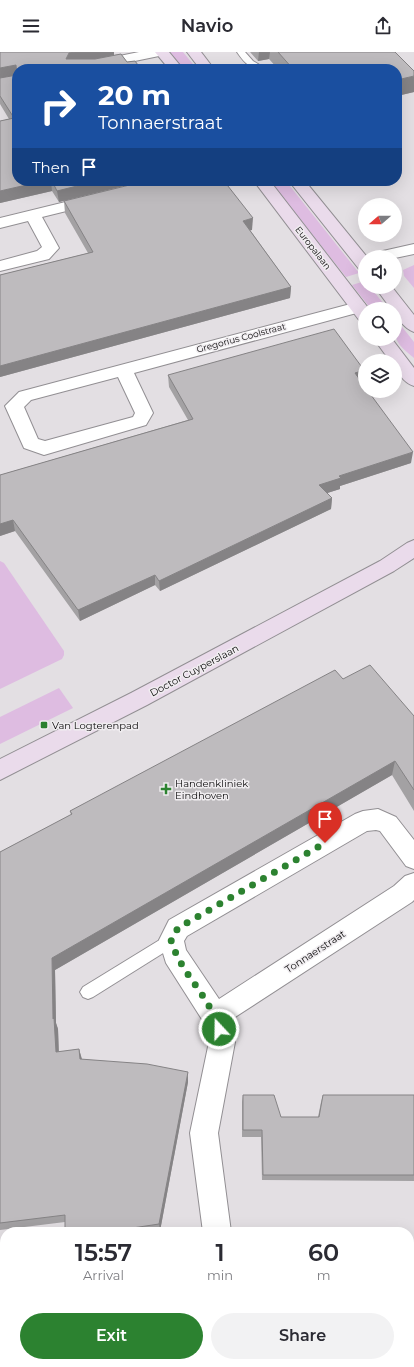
<!DOCTYPE html>
<html lang="en">
<head>
<meta charset="utf-8">
<style>
  :root { --surface:#fff; --page:#f2f2f3; --text:#2b2b33; --muted:#7c7c81; --accent:#2c8230 }
  body { margin:0; font-family:Montserrat,sans-serif; background:var(--page); color:var(--text); height:100vh; display:flex; flex-direction:column; font-size:15px; white-space:nowrap }
  * { box-sizing:border-box; margin:0 }
  p { font-size:13px; color:var(--muted) }
  .icon { flex:none; width:22px; height:22px; fill:none; stroke:currentColor; stroke-width:2; stroke-linecap:round; stroke-linejoin:round }
  .map { position:relative; flex:1; overflow:hidden }
  .drawer { position:absolute; left:0px; top:1175px; width:414px; height:140px; display:flex; flex-direction:column; background:var(--surface); border-radius:16px 16px 0 0; box-shadow:0 4px 16px #0002 }
  .drawer>* { flex:none }
  .top-card { position:absolute; left:12px; top:12px; width:390px; height:122px; border-radius:16px; box-shadow:0 4px 16px #0002; background:#1a4fa0; color:#fff; overflow:hidden }
  .needle { width:26px; rotate:250deg }
  .tools { position:absolute; left:358px; top:146px; display:grid; gap:8px }
  .tools a { display:grid; place-items:center; width:44px; height:44px; border-radius:50%; background:var(--surface); box-shadow:0 4px 16px #0002; font-size:20px }
  .pin { position:absolute; display:grid; place-items:center; width:34px; height:34px; color:#fff; margin:-41px -17px; border-radius:50% 50% 50% 0; rotate:-45deg; box-shadow:0 0 4px #0007 }
  .pin .icon { rotate:45deg }
  .me { position:absolute; width:44px; margin:-22px; rotate:339deg; stroke-linejoin:round; filter:drop-shadow(0 0 3px #0008) }
  .turn { display:flex; align-items:center; gap:14px; height:84px; padding:0 20px; font-size:18px }
  .turn .icon { width:52px; height:52px; stroke-width:2.5 }
  .turn b { display:block; font-size:28px; line-height:34px }
  .then { display:flex; align-items:center; height:38px; padding:0 20px; background:#0003; gap:8px; font-size:15px }
  .eta { display:flex; justify-content:space-evenly; align-items:center; height:68px; text-align:center }
  .eta b { font-size:24px; font-weight:600; line-height:28px }
  .cta { display:flex; gap:8px; margin-top:auto; padding:8px 20px }
  .cta a { flex:1; height:46px; border-radius:24px; background:var(--accent); color:#fff; font-size:16px; font-weight:600; line-height:46px; text-align:center }
  .cta a+a { background:var(--page); color:var(--text) }
  header { display:flex; justify-content:space-between; align-items:center; height:52px; padding:0 20px; background:var(--surface); font-size:18px; font-weight:600 }
  .map>svg:first-child { display:block }
</style>
</head>
<body>
<header><svg class="icon" aria-label="menu" viewBox="0 0 24 24"><path d="M4 6h16M4 12h16M4 18h16"/></svg>Navio<svg class="icon" aria-label="share" viewBox="0 0 24 24"><path d="M12 15V3M7 8l5-5 5 5M5 13v7h14v-7"/></svg></header>
<div class="map">
<svg width="414" height="1315" viewBox="0 0 414 1315">
  <rect width="100%" height="100%" fill="#e3dfe3"/>
  <g fill="#debce1">
    <polygon points="170,0 183,0 197,17 183,17"/>
    <polygon points="270,129 286,129 359,221 346,225"/>
    <polygon points="414,213 414,236 404,224 403,218"/>
    <polygon points="365,229 365,235 370,235 388,257 371,257 352,233"/>
    <path d="M395,266L414,290V306C395,290 395,290 395,266Z"/>
    <polygon points="0,509 4,511 64,599 64,603 62,607 0,637"/>
    <polygon points="59,636 73,656 0,692 0,665"/>
  </g>
  <g fill="none" stroke-linecap="round" stroke-linejoin="round">
    <defs>
      <g id="lane">
        <path d="M237,0H245L253,9L266,17C250,17 246,13 237,0Z"/>
        <polygon points="171,881 176,883 178,888 176,893 93,945 88,947 83,945 80,940 83,935"/>
      </g>
      <g id="street">
        <polygon points="139,0 166,0 164,3 159,4 96,17 68,17 70,14 75,13"/>
        <polygon points="94,143 99,145 102,148 99,151 42,165 59,196 49,207 0,219 0,209 37,199 42,195 28,169 0,176 0,166"/>
        <polygon points="414,192 414,202 395,206 395,205 372,205 374,201"/>
        <path d="M358,250L364,251L366,255L364,259L134,321L153,361L146,373L44,403L24,396L5,354L19,340ZM118,325L135,361L133,365L45,389L38,387L24,355L31,348Z"/>
        <polygon points="378,757 396,765 414,788 414,817 406,814 380,779 376,778 367,779 187,884 184,889 186,898 219,947 394,834 405,824 414,821 414,848 412,850 229,969 235,990 218,1081 231,1180 203,1180 190,1081 209,990 203,969 166,911 159,888 169,868 355,762 363,759"/>
        <polygon points="169,1310 199,1310 200,1315 170,1315"/>
      </g>
      <g id="secondary">
        <polygon points="155,0 169,0 183,17 169,17"/>
        <polygon points="187,0 201,0 214,17 200,17"/>
        <polygon points="254,129 270,129 369,257 365,257 365,269 359,268"/>
        <polygon points="289,129 305,129 367,205 365,205 365,218 359,217"/>
        <path d="M375,235H392L414,263V280C406,277 395,266 395,257H391Z"/>
        <path d="M374,287H392L414,316V334C404,331 395,319 395,309H390Z"/>
        <polygon points="414,488 414,506 394,519 147,653 0,728 0,707 131,641 380,509 407,491"/>
        <rect x="409" y="1201" width="5" height="30"/>
        <polygon points="5,1239 5,1269 0,1270 0,1240"/>
      </g>
    </defs>
    <use href="#lane" stroke="#928f93" stroke-width="2"/>
    <use href="#street" stroke="#928f93" stroke-width="2"/>
    <use href="#secondary" stroke="#928f93" stroke-width="2"/>
    <use href="#lane" fill="#fff" fill-rule="evenodd"/>
    <use href="#street" fill="#fff" fill-rule="evenodd"/>
    <use href="#secondary" fill="#eadbeb" fill-rule="evenodd"/>
  </g>
  <g fill="#a3a1a3">
    <polygon points="0,0 114,0 114,3 121,2 127,10 135,9 141,17 17,17 17,129 144,129 59,150 52,139 0,151 0,69 9,67 0,52"/>
    <polygon points="250,0 395,0 414,40 397,44 397,17 278,17 269,7 258,9"/>
    <polygon points="64,149 252,178 250,178 291,235 290,246 0,325 0,223 88,201 65,161"/>
    <polygon points="364,318 363,330 361,330 411,411 340,434 340,437 327,441 332,446 331,457 160,539 155,533 80,569 15,479 0,484 0,423 188,368 169,335 168,323"/>
    <polygon points="343,627 414,664 414,759 392,723 55,918 56,971 58,977 59,1000 79,997 82,1007 188,1020 188,1030 160,1179 154,1180 65,1180 65,1170 0,1178 0,800 71,763 70,759"/>
    <polygon points="243,1043 281,1065 318,1065 321,1050 323,1043 414,1043 414,1129 262,1128 261,1085 242,1085 242,1050"/>
  </g>
  <g fill="#858385">
    <polygon points="75,0 114,0 114,3 70,13 66,7 69,1"/>
    <polygon points="259,0 270,0 269,7 258,9"/>
    <polygon points="16,13 17,24 0,28 0,16"/>
    <polygon points="414,24 414,40 397,44 397,28"/>
    <polygon points="44,129 51,129 52,139 0,151 0,139"/>
    <polygon points="97,129 144,129 59,150 57,139"/>
    <polygon points="253,166 252,178 242,180 243,169"/>
    <polygon points="291,235 290,246 0,325 0,314"/>
    <polygon points="364,318 363,330 353,332 355,321"/>
    <polygon points="413,400 411,411 340,434 340,437 318,444 319,433 339,424"/>
    <polygon points="332,446 331,457 160,539 159,529"/>
    <polygon points="13,468 15,479 0,484 0,472"/>
    <polygon points="155,523 155,533 80,569 78,558"/>
    <polygon points="395,709 392,723 55,918 56,971 58,977 59,1011 56,1000 53,967 52,906"/>
    <polygon points="79,997 82,1008 80,1007"/>
    <polygon points="188,1020 188,1030 160,1179 159,1172"/>
  </g>
  <g fill="#bebbbe" stroke="#858385">
    <polygon points="0,0 75,0 69,1 66,7 95,7 121,2 127,10 135,9 141,17 17,17 17,129 44,129 0,139 0,69 14,66 0,44 0,26 17,23 16,13 0,16"/>
    <polygon points="278,0 395,0 414,19 414,24 397,28 397,17 293,17"/>
    <polygon points="52,129 97,129 57,139"/>
    <polygon points="146,129 214,129 215,131 224,129 253,166 243,169 291,235 0,314 0,223 93,200 64,149"/>
    <polygon points="334,277 364,318 355,321 365,335 365,339 368,339 413,400 339,424 341,426 319,433 332,446 159,529 155,523 78,558 13,468 0,472 0,423 193,367 168,323"/>
    <polygon points="370,613 414,664 414,738 395,709 52,906 53,967 54,966 56,1000 79,997 80,1007 147,1012 188,1020 159,1172 106,1180 65,1180 65,1163 0,1171 0,800 72,762 70,759 335,618 343,627"/>
    <polygon points="243,1043 274,1043 281,1065 319,1065 323,1043 414,1043 414,1123 263,1123 262,1078 243,1078"/>
    <polygon points="1,1305 5,1305 5,1310 149,1310 149,1315 1,1315"/>
    <polygon points="214,1310 403,1310 404,1315 215,1315"/>
  </g>
  <g fill="none" stroke-linecap="round" stroke-linejoin="round">
    <path stroke="#2c8230" stroke-width="7" stroke-dasharray="0 12.6" d="M219,977C210,944 180,921 171,888L178,876L325,791"/>
  </g>
  <g fill="#2c8230" stroke="#f0edf0" stroke-width="1.5">
    <rect x="40" y="669" width="8" height="8" rx="2"/>
    <path d="M164 731h4v4h4v4h-4v4h-4v-4h-4v-4h4z"/>
  </g>
  <g text-anchor="middle" stroke-width="3" stroke-linejoin="round" paint-order="stroke">
    <g font-size="9" fill="#0c0b0c" stroke="#f0edf0">
      <text transform="translate(313 196) rotate(52)" y="3">Europalaan</text>
      <text transform="translate(241 286) rotate(-15)" y="3">Gregorius Coolstraat</text>
    </g>
    <g font-size="10" fill="#0c0b0c" stroke="#f0edf0">
      <text transform="translate(194 618) rotate(-28)" y="4">Doctor Cuyperslaan</text>
      <text transform="translate(315 899) rotate(-33)" y="4">Tonnaerstraat</text>
    </g>
    <g font-size="10" fill="#0c0b0c" stroke="#f0edf0" text-anchor="start">
      <text x="52" y="677">Van Logterenpad</text>
      <text x="175" y="735">Handenkliniek<tspan x="175" dy="12">Eindhoven</tspan></text>
    </g>
  </g>
</svg>
<div class="tools">
<a><svg class="needle" viewBox="-14 -14 28 28"><path d="M0-13l5 13h-10z" fill="#e53935"/><path d="M0 13l5-13h-10z" fill="#7c7c81"/></svg></a>
<a><svg class="icon" aria-label="sound" viewBox="0 0 24 24"><path d="M4 9h4l5-4v14l-5-4H4zM17 9q2 3 0 6"/></svg></a>
<a><svg class="icon" aria-label="search" viewBox="0 0 24 24"><circle cx="10" cy="10" r="6"/><path d="M15 15l6 6"/></svg></a>
<a><svg class="icon" aria-label="layers" viewBox="0 0 24 24"><path d="M12 4l9 5-9 5-9-5zM3 14l9 5 9-5"/></svg></a>
</div>
<div class="pin" style="left:325px;top:791px;background:#d93025"><svg class="icon" aria-label="arrive" viewBox="0 0 24 24"><path d="M6 21V4h12l-3 4 3 4H6"/></svg></div>
<svg class="me" style="left:219px;top:977px" viewBox="-20 -20 40 40"><circle r="17" fill="#2c8230" stroke="#fff" stroke-width="3"/><path d="M0-11L8 9 0 5-8 9z" fill="#fff"/></svg>
<div class="top-card">
<div class="turn"><svg class="icon" aria-label="right" viewBox="0 0 24 24"><path d="M7 20v-9h11M14 6l5 5-5 5"/></svg><div><b>20 m</b>Tonnaerstraat</div></div>
<div class="then">Then<svg class="icon" aria-label="arrive" viewBox="0 0 24 24"><path d="M6 21V4h12l-3 4 3 4H6"/></svg></div>
</div>
<section class="drawer">
<div class="eta">
<div><b>15:57</b><p>Arrival</p></div>
<div><b>1</b><p>min</p></div>
<div><b>60</b><p>m</p></div>
</div>
<div class="cta"><a>Exit</a><a>Share</a></div>
</section>
</div>
</body>
</html>
